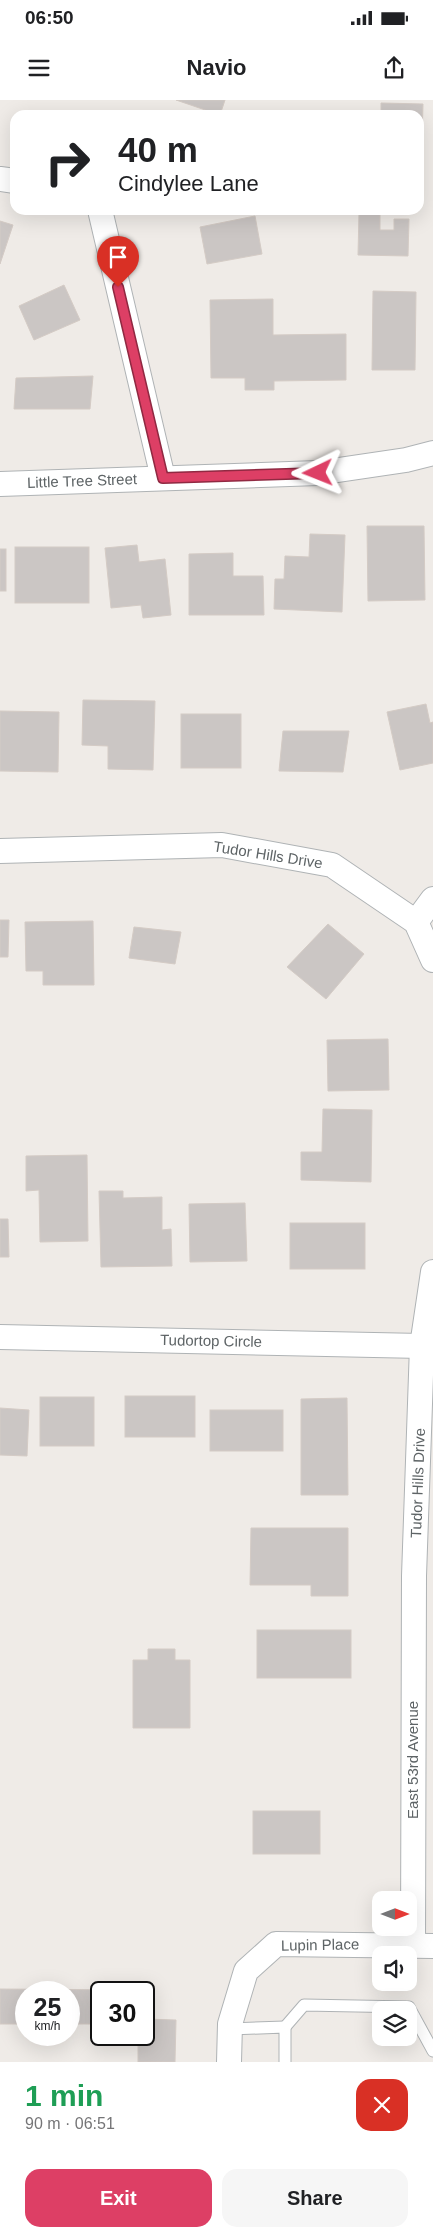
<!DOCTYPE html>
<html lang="en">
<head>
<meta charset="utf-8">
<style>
  :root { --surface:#fff; --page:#f6f6f6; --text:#202124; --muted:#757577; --accent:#dd3f65 }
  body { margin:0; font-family:Arial,sans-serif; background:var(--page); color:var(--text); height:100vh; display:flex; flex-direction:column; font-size:19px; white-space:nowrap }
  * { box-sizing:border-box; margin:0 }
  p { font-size:16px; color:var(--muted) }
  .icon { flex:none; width:28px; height:28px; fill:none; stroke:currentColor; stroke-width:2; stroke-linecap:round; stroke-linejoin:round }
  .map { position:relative; height:1962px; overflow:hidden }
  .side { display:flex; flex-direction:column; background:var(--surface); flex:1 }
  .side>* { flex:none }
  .hud { position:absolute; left:10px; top:10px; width:414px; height:105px; border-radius:15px; box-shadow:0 5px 20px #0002; background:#fff; color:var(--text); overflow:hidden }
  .needle { width:32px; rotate:90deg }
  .fabs { position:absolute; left:372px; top:1791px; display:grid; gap:10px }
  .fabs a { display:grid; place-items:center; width:45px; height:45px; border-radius:10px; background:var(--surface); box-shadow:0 5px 20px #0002; font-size:25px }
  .speed { position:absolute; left:15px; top:1881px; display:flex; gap:10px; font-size:25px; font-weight:700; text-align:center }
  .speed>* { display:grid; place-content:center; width:65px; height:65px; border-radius:50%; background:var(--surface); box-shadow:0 5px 20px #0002; line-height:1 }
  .speed small { font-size:12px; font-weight:400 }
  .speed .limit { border:2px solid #111; border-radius:8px; background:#fff; color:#111 }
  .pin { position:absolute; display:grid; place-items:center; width:42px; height:42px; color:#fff; margin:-51px -21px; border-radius:50% 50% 50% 0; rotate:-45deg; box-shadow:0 0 5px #0007 }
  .pin .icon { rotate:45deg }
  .me { position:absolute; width:55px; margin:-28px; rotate:268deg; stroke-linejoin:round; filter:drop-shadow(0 0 4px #0008) }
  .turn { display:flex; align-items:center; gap:18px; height:105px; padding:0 25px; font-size:22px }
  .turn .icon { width:65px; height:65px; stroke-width:2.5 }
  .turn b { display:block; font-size:35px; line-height:42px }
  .round { display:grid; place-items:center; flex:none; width:52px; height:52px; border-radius:15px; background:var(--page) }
  .overview { display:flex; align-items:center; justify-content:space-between; height:85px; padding:0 25px }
  h1 { font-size:30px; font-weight:800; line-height:38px; color:#1e9e55 }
  .button { display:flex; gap:10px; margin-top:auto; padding:10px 25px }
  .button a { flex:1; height:58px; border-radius:15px; background:var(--accent); color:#fff; font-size:20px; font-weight:800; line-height:58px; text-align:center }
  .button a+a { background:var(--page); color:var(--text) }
  .status { display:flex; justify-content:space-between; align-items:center; height:35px; padding:0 25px; background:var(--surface); direction:ltr }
  .status svg { height:14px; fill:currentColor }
  header { display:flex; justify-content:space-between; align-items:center; height:65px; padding:0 25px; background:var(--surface); font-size:22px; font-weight:800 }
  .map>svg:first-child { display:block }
</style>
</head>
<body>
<div class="status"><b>06:50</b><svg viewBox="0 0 49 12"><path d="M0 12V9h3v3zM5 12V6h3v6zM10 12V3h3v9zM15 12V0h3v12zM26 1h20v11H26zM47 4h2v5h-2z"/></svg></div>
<header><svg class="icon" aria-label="menu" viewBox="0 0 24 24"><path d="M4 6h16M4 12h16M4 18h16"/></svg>Navio<svg class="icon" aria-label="share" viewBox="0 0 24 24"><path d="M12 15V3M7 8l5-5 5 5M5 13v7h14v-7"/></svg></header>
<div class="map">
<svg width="433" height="1962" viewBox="0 0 433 1962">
  <rect width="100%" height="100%" fill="#efebe7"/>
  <g fill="#cbc6c4" stroke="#d4cbc5">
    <polygon points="176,0 225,0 220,15"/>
    <polygon points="381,3 423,4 421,73 419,73 419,15 381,15"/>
    <polygon points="359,113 380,114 380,130 394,130 394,119 409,119 408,156 358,155"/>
    <polygon points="255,116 262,154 207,164 200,127"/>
    <polygon points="0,121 13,125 0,164"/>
    <polygon points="64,185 80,220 34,240 19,206"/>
    <polygon points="373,191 416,192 415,270 372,270"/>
    <polygon points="273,199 273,235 346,234 346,280 274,281 274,290 245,290 245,278 211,278 210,200"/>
    <polygon points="93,276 90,309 14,309 16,278"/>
    <polygon points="367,426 424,426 425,500 368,501"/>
    <polygon points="310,434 345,435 342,512 274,509 275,479 284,479 285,456 309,457"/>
    <polygon points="137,445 139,462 165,459 171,515 143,518 141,505 111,508 105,448"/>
    <rect x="15" y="447" width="74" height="56"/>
    <rect x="0" y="449" width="6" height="42"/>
    <polygon points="233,453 233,476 263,476 264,515 189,515 189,454"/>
    <polygon points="83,600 155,601 153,670 108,669 108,646 82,645"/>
    <polygon points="426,604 430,623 433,622 433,663 400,670 387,612"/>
    <polygon points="0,611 59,612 58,672 0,671"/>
    <rect x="181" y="614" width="60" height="54"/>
    <polygon points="283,631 349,631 343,672 279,671"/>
    <polygon points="0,820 9,820 8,857 0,857"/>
    <polygon points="93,821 94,885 43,885 43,871 26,871 25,822"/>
    <polygon points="328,824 364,854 326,899 287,867"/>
    <polygon points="134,827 181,832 175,864 129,858"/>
    <polygon points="388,939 389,990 328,991 327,940"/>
    <polygon points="323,1009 372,1010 371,1082 301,1080 301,1052 322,1052"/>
    <polygon points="87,1055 88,1141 40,1142 39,1090 26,1091 26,1056"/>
    <polygon points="99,1091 123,1091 123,1098 162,1097 162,1130 171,1129 172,1166 101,1167"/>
    <polygon points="245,1103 247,1161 190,1162 189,1104"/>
    <polygon points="0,1119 8,1119 9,1157 0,1157"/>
    <rect x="290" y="1123" width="75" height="46"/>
    <rect x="125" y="1296" width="70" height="41"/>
    <rect x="40" y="1297" width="54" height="49"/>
    <polygon points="347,1298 348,1395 301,1395 301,1299"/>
    <polygon points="0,1308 29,1310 27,1356 0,1355"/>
    <rect x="210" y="1310" width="73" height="41"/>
    <polygon points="251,1428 348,1428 348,1496 311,1496 311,1485 250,1485"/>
    <rect x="257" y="1530" width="94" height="48"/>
    <polygon points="148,1549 175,1549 175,1560 190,1560 190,1628 133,1628 133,1560 148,1560"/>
    <rect x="253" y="1711" width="67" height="43"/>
    <polygon points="0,1889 122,1890 122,1892 101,1892 101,1924 69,1924 69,1892 26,1892 26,1924 0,1924"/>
    <polygon points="144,1919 176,1920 175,1962 138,1962 138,1935 144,1935"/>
  </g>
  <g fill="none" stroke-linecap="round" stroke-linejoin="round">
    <defs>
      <g id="lane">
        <polyline points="285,1927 304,1905 409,1907 433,1951"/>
        <polyline points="230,1929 285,1927 285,1962"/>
      </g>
      <g id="street">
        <polyline points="0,79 15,81"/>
        <polyline points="100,110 163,378"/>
        <polyline points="0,384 318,373 406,360 433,353"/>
        <polyline points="0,751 222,745 332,765 416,822 433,860"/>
        <polyline points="416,822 433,799"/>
        <polyline points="0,1237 422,1246"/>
        <polyline points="413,1845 414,1476 422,1246 433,1172"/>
        <polyline points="229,1962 230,1924 246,1871 276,1844 433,1846"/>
      </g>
    </defs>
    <use href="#lane" stroke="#afb3b5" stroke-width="13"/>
    <use href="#street" stroke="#afb3b5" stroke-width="26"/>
    <use href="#lane" stroke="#fff" stroke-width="11"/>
    <use href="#street" stroke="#fff" stroke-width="24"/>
  </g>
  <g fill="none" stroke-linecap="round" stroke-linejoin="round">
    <defs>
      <polyline id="route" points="118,187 163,378 318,373"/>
    </defs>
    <use href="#route" stroke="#902942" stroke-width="12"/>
    <use href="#route" stroke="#dd3f65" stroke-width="9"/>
  </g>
  <g text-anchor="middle" stroke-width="5" stroke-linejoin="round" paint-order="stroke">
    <g font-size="15" fill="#5e6466" stroke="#fff">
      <text transform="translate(82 381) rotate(-2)" y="5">Little Tree Street</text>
      <text transform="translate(268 755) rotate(9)" y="5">Tudor Hills Drive</text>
      <text transform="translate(211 1241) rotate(1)" y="5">Tudortop Circle</text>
      <text transform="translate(418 1383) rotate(-88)" y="5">Tudor Hills Drive</text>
      <text transform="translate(413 1660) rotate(-90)" y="5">East 53rd Avenue</text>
      <text transform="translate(320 1845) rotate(-1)" y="5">Lupin Place</text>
    </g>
  </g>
</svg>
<div class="fabs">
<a><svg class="needle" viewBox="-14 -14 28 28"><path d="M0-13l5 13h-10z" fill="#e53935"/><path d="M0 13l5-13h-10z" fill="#757577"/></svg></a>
<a><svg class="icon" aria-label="sound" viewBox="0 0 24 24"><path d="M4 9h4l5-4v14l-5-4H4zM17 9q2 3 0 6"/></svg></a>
<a><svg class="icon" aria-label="layers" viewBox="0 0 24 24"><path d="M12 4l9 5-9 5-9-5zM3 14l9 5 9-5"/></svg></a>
</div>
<div class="speed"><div>25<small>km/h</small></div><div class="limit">30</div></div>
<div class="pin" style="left:118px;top:187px;background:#d93025"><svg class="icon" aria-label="arrive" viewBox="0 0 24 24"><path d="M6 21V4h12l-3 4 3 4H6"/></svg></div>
<svg class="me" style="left:318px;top:373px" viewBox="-20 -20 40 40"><path d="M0-17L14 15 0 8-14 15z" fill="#dd3f65" stroke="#fff" stroke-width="4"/></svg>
<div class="hud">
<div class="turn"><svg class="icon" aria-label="right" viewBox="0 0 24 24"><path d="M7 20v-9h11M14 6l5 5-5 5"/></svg><div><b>40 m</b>Cindylee Lane</div></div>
</div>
</div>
<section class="side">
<div class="overview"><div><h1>1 min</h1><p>90 m · 06:51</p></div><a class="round" style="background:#d93025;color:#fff"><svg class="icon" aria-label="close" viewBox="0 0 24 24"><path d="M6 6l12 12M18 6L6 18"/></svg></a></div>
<div class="button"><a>Exit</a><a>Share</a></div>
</section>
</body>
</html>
